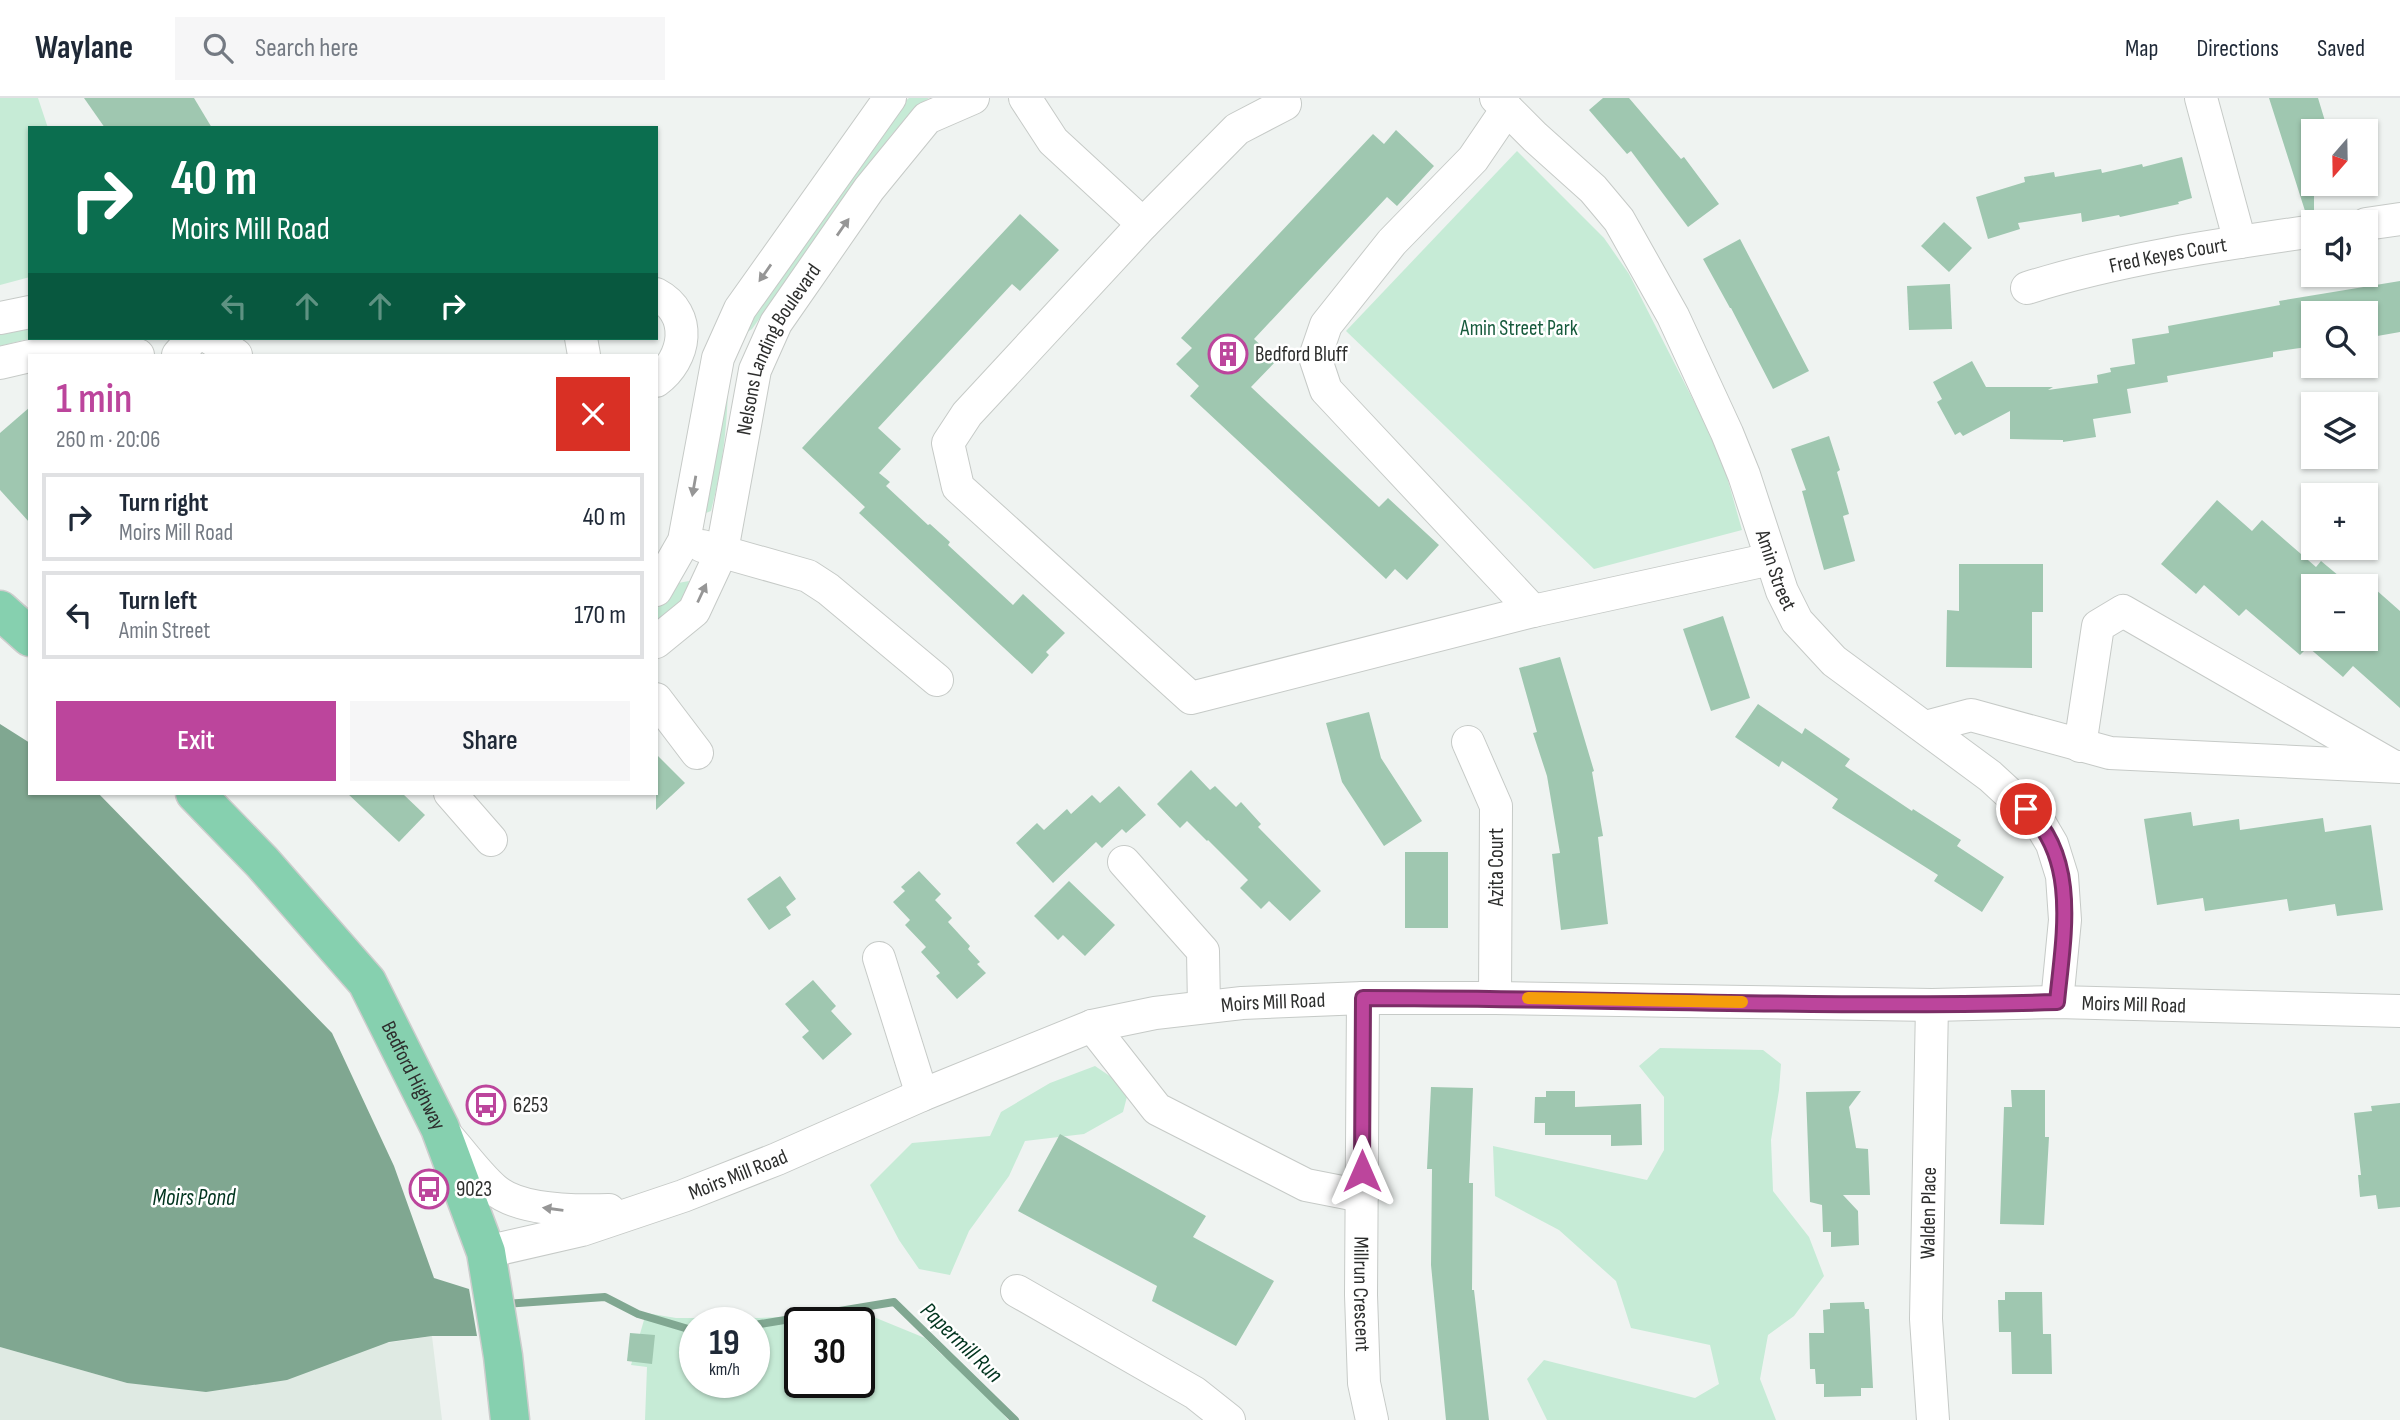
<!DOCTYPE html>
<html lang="en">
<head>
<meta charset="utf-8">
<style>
  :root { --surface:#fff; --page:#f6f6f7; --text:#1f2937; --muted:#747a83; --line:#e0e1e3; --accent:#bc459c }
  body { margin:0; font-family:"Sofia Sans Condensed",sans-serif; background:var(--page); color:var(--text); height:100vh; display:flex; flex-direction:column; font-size:26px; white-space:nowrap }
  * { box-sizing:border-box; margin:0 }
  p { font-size:23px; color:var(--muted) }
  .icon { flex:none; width:38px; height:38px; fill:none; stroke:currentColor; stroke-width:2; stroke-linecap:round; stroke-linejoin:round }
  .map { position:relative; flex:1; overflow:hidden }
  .side { position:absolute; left:28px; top:256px; width:630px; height:441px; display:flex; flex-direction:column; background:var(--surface); border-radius:0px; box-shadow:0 2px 5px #0004 }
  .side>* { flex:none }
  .banner { position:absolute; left:28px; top:28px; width:630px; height:214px; border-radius:0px; box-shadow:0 2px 5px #0004; background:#0b6e4f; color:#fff; overflow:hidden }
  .needle { width:46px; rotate:200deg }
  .controls { position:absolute; left:2301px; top:21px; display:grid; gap:14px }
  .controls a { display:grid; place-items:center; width:77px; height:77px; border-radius:0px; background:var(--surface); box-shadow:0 2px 5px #0004; font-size:35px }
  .speed { position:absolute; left:679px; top:1209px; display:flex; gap:14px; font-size:35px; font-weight:700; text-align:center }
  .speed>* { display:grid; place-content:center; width:91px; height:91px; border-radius:50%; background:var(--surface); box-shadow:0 2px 5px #0004; line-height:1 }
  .speed small { font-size:18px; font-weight:400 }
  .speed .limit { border:4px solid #111; border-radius:10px; background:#fff; color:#111 }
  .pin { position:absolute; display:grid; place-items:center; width:60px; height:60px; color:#fff; margin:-30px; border:4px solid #fff; border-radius:50%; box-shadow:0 2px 7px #0007 }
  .me { position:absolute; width:77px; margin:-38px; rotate:0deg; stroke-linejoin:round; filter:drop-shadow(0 0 5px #0008) }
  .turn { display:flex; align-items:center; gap:24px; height:147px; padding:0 28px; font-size:32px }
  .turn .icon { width:91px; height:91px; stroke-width:2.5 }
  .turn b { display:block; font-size:49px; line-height:60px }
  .lanes { display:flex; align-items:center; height:66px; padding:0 28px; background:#0003; justify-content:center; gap:35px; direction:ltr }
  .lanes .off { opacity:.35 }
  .round { display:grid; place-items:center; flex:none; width:74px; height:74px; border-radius:0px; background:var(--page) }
  .head { display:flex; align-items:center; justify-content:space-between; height:119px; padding:0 28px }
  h1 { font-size:42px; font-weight:600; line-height:52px; color:var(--accent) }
  .action { display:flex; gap:14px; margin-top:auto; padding:14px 28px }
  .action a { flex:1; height:80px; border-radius:0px; background:var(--accent); color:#fff; font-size:28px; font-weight:600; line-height:80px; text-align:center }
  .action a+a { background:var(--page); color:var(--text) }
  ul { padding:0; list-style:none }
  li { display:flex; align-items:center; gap:21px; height:88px; margin:0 14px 10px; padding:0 14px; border:4px solid var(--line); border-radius:0px }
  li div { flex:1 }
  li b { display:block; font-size:26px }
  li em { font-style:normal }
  header { display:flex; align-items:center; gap:42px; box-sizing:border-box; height:98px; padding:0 35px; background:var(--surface); border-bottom:2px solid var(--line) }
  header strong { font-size:33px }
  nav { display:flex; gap:38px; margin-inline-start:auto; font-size:24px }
  .search { width:490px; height:63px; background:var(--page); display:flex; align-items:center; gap:18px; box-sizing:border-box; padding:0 24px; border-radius:0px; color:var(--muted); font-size:26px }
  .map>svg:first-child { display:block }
</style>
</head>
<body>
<header>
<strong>Waylane</strong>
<div class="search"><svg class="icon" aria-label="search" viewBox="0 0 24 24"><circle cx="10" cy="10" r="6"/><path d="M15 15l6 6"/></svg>Search here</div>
<nav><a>Map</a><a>Directions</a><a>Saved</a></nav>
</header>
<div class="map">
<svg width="2400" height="1322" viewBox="0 0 2400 1322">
  <rect width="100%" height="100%" fill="#eff3f1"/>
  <polygon fill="#dfeae3" points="432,1238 442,1322 0,1322 0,1249 127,1285"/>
  <g fill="#c6ebd6" fill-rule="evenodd">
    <polygon points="0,0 38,0 48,30 30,30 30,179 0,187"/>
    <polygon points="909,0 929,0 919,7 892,36 752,231 746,235 751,212 902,6"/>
    <polygon points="1517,53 1604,140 1629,176 1712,339 1723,365 1742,432 1594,471 1346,233"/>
    <polygon points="30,227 30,240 32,240 0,248 0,235"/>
    <path d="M728,288C727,334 722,369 711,413L706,415L705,404Z"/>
    <polygon points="689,483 685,500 656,529 656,512 678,485"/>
    <polygon points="1660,950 1763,952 1781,966 1779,992 1771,1042 1773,1093 1809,1139 1824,1178 1794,1218 1768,1237 1760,1281 1776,1322 1547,1322 1527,1281 1544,1262 1695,1300 1719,1286 1710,1247 1631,1230 1616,1183 1559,1132 1495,1098 1493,1048 1647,1082 1664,1052 1664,999 1639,968"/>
    <polygon points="1095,968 1129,991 1123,1014 1084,1036 1025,1043 1009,1078 969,1133 950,1177 919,1171 899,1142 870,1087 912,1045 990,1038 1001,1014 1050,985"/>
    <path d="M809,1211L824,1214L859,1213L925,1240L942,1257L969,1274L1008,1322H645L647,1269L631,1267L646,1215L676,1220H697L715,1215L756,1220L786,1219ZM695,1225H754V1284H695ZM800,1225H859V1284H800Z"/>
  </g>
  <polygon fill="#80a791" points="0,626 30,645 30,695 98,695 332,935 394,1068 434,1180 469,1191 477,1238 432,1238 389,1244 287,1282 206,1294 127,1285 0,1249"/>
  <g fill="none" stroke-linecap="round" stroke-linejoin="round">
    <g stroke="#80a791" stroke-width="8">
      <polyline points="505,1206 605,1199 638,1216 695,1233"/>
      <polyline points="754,1227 894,1204 1015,1322"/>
    </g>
  </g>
  <g fill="#9fc7b0">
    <polygon points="84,0 194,0 212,30 105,30"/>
    <polygon points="1603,0 1629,0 1681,61 1684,59 1719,106 1688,129 1631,53 1627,56 1589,12"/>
    <polygon points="2269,0 2318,0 2328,33 2314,33 2314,115 2306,116"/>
    <polygon points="1396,32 1434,68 1397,108 1387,99 1254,241 1277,262 1251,289 1379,409 1388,400 1439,447 1407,482 1395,471 1386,481 1190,298 1199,288 1176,266 1192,250 1181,240 1373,36 1384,46"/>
    <polygon points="2182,59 2192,100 2178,104 2179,106 2120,119 2119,117 2082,124 2081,115 2018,125 2020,131 1988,141 1976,99 2025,84 2024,79 2054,74 2055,79 2101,71 2102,75 2142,66 2143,69"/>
    <polygon points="1020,116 1059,152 1020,193 1012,186 878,330 901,351 879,375 890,384 886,388 928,427 930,426 950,444 948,447 1013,507 1023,496 1065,535 1046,554 1049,557 1032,576 859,415 865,409 802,350"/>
    <polygon points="1944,124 1972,150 1949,174 1921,148"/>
    <polygon points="1740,141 1809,273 1773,291 1731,210 1730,210 1703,161"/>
    <polygon points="2400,183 2400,234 2366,240 2366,215 2314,215 2314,248 2273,254 2273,259 2167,278 2168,284 2127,291 2131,315 2093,321 2096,339 2063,344 2063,342 2010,341 2010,313 1963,338 1960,334 1955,337 1937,304 1942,301 1933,284 1972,263 1986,289 2053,289 2048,292 2098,285 2097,277 2111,274 2110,270 2135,266 2132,241 2169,235 2168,228 2280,207 2279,203"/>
    <polygon points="1950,186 1952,231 1909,232 1907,188"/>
    <polygon points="30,309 30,425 0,392 0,335"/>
    <polygon points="1829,338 1840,372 1837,374 1849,416 1843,418 1855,463 1824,472 1802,393 1806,392 1791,351"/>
    <polygon points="2217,402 2252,433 2262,422 2316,469 2321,463 2351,488 2314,488 2314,541 2366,541 2366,483 2400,513 2400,610 2353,568 2343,579 2308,549 2300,557 2246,511 2239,518 2204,487 2196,496 2161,466"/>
    <polygon points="1959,466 2043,466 2043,514 2032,514 2032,570 1946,569 1947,512 1959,513"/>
    <polygon points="1723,518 1750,600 1711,613 1683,531"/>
    <polygon points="1560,559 1594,673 1592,674 1603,738 1598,739 1608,826 1561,832 1552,756 1560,755 1547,678 1533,635 1537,634 1519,570"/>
    <polygon points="1758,606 1802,636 1805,630 1850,661 1845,668 1912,713 1913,711 1961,742 1957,748 2004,779 1982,814 1934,783 1938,777 1832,710 1838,701 1782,663 1779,669 1735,639"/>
    <polygon points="1369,614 1381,660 1422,723 1384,748 1342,684 1326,625"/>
    <polygon points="656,656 685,685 656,712"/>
    <polygon points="1191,672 1210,692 1215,688 1236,709 1241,704 1261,726 1258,729 1321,793 1290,823 1269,803 1261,811 1240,790 1248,782 1208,742 1207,743 1187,723 1180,730 1157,706"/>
    <polygon points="1119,688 1146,717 1126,735 1122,731 1102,750 1096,744 1053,785 1016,745 1037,725 1044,732 1067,711 1071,716 1092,697 1100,705"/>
    <polygon points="347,695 402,695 425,717 399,744"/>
    <polygon points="2191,714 2193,728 2239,721 2240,732 2323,720 2325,734 2371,727 2383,812 2337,818 2335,806 2289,813 2287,801 2205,813 2203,800 2157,807 2144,721"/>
    <rect x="1405" y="754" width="43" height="76"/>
    <polygon points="919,773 941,796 935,802 952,820 948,824 970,848 968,851 980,864 977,866 986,875 957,901 936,878 940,875 921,854 926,849 905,827 910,822 893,804 905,793 901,789"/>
    <polygon points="780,778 796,801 786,809 791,817 769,832 747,801"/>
    <polygon points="1069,783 1115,827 1085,858 1063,837 1058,842 1034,818"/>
    <polygon points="813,882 836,908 831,913 852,936 823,962 802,939 809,933 785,906"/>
    <polygon points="1431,989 1473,990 1469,1085 1473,1085 1472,1192 1474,1192 1489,1322 1446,1322 1431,1167 1432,1071 1427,1071"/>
    <polygon points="2011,992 2045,992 2045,1039 2049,1039 2044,1127 2000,1126 2004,1009 2012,1009"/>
    <polygon points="1546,993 1575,993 1575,1009 1641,1006 1642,1047 1611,1048 1611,1037 1545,1037 1545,1025 1534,1025 1535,999 1546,999"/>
    <polygon points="1861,993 1849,1009 1856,1050 1868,1051 1870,1097 1843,1097 1858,1113 1859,1147 1831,1149 1831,1134 1823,1134 1822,1107 1810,1104 1806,994"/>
    <polygon points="2400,1005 2400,1109 2378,1111 2376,1097 2360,1099 2358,1077 2361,1077 2354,1015 2372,1013 2371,1008"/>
    <polygon points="1060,1036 1206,1118 1193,1139 1274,1183 1236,1248 1152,1203 1157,1188 1018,1113"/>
    <polygon points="2005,1194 2042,1194 2043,1236 2051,1236 2052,1276 2012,1276 2011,1234 1999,1234 1998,1202 2005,1202"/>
    <polygon points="1864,1204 1865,1211 1869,1211 1873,1290 1861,1290 1861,1298 1824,1299 1824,1286 1816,1286 1815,1271 1810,1271 1809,1235 1824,1235 1823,1212 1830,1211 1830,1205"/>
    <polygon points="630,1235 655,1237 652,1266 627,1263"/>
  </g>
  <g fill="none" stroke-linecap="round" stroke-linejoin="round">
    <defs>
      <g id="minor">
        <polyline points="1025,0 1053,43 1143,126"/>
        <path id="s1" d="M1496,0L1535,39L1593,91L1619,122L1673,218L1727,335L1744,377L1782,493L1797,523L1834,563L1990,678L2038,722L2052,746L2062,778L2065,822L2057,904"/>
        <polyline points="2201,0 2240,144"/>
        <polyline points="1285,6 1237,31 1143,126 967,316 948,345 958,389 1191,600 1533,513 1771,461"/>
        <polyline points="1507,11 1473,61 1392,144 1326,227 1315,259 1326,292 1533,513"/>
        <polyline points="2366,126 2400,121"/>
        <path id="s2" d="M2027,190C2119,161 2217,147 2314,133"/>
        <path d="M656,196C694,216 686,261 656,283"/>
        <polyline points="0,220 30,214"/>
        <polyline points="210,240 236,257"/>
        <polyline points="581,240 584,257"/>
        <path d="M35,257C69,252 105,245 138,257"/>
        <polyline points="178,257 193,240"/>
        <polyline points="0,265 30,258"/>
        <polyline points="702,448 808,478 828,491 937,582"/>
        <polyline points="656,492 684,443 718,260 740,211 890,0"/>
        <path id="s3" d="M656,544L694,513L722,453L755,272L776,225L869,91L927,20L973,0"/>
        <polyline points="656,601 697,655"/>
        <polyline points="1926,629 1971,617 2110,655 2400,669"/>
        <polyline points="1468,644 1496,708 1495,900"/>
        <polyline points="2080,648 2098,528 2123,513 2391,667"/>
        <polyline points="450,695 491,742"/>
        <polyline points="1124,764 1203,853 1204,909"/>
        <polyline points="879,860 922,997"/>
        <path id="s4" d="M1363,900L1361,1197L1364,1285L1372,1322"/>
        <polyline points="1932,907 1926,1221 1933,1322"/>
        <polyline points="1092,928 1157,1011 1306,1087 1362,1098"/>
        <path d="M447,1038C463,1056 477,1076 494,1091C519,1113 578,1113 609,1112"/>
        <path id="s5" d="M486,1154L582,1132L683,1098L777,1061L922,997L1092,928L1155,915L1242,905L1363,900H1495L1932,907L2057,904L2400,913"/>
        <polyline points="1017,1193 1195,1295 1229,1322"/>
      </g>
      <g id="major">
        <polyline points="0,512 30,539"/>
        <path id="s6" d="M195,695L262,764L367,884L440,1030L486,1154L503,1258L510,1322"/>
      </g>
    </defs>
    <use href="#minor" stroke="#c6cac7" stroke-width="34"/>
    <use href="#major" stroke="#cdcdcd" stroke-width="41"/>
    <use href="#minor" stroke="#fff" stroke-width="32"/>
    <use href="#major" stroke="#86d0af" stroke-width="38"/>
  </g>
  <defs><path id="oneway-solid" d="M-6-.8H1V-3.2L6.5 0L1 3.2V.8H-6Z" transform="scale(1.75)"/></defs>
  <g fill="#969696">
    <use href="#oneway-solid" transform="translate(843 129) rotate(-55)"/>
    <use href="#oneway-solid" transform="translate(765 175) rotate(125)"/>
    <use href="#oneway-solid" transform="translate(694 388) rotate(100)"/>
    <use href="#oneway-solid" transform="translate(702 495) rotate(-65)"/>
    <use href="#oneway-solid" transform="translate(553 1111) rotate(-172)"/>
  </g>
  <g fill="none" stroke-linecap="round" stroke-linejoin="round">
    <defs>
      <path id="route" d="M1362,1073L1363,900C1594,900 1826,911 2057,904C2063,840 2080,760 2026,711"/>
    </defs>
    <use href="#route" stroke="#7a2d65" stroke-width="18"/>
    <use href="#route" stroke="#bc459c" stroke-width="12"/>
    <polyline stroke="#f59e0b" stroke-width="12" points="1528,900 1742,904"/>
  </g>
  <defs>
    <symbol id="building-ring" viewBox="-11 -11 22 22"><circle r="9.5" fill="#fff" stroke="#bc459c" stroke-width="1.5"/><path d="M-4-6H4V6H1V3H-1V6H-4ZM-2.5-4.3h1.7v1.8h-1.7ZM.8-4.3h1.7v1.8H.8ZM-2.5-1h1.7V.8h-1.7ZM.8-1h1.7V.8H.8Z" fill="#bc459c"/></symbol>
    <symbol id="bus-ring" viewBox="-11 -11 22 22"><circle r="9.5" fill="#fff" stroke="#bc459c" stroke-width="1.5"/><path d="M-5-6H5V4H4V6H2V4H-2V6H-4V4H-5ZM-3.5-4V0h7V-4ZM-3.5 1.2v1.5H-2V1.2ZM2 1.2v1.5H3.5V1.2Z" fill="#bc459c"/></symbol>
  </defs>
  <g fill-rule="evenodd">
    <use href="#building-ring" x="1206" y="234" width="44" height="44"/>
    <use href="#bus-ring" x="464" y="985" width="44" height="44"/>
    <use href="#bus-ring" x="407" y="1069" width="44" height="44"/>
  </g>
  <g text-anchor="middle" stroke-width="5" stroke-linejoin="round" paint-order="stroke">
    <g font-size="21" fill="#2d2e2d" stroke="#fff">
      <text dy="7" stroke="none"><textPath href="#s2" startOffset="145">Fred Keyes Court</textPath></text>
      <text dy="7" stroke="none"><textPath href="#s3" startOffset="327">Nelsons Landing Boulevard</textPath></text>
      <text dy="7" stroke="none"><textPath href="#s1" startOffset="558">Amin Street</textPath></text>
      <text transform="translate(1496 769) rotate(-90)" y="7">Azita Court</text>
      <text dy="7" stroke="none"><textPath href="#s5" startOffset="831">Moirs Mill Road</textPath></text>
      <text dy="7" stroke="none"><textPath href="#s5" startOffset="1692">Moirs Mill Road</textPath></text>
      <text dy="7" stroke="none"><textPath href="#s6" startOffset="360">Bedford Highway</textPath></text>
      <text dy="7" stroke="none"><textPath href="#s5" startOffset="264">Moirs Mill Road</textPath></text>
      <text transform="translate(1928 1115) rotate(-89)" y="7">Walden Place</text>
      <text dy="7" stroke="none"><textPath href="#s4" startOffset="296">Millrun Crescent</textPath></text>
    </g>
    <g font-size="21" fill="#175b3d" stroke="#fff">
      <text x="1519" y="237">Amin Street Park</text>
    </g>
    <g font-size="21" fill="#2d2e2d" stroke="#fff" text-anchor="start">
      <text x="1255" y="263">Bedford Bluff</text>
      <text x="513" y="1014">6253</text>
      <text x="456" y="1098">9023</text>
    </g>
    <g font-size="23" font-style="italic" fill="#00341e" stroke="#fff">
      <text x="194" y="1107">Moirs Pond</text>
      <text transform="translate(962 1244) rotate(44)" y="8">Papermill Run</text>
    </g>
  </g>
</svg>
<div class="controls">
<a><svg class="needle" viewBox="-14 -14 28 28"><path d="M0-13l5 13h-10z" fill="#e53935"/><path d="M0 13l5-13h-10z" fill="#747a83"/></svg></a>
<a><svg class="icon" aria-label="sound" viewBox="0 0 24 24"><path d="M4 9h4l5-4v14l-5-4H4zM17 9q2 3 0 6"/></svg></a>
<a><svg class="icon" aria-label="search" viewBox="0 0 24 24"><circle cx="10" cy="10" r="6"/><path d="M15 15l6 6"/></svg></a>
<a><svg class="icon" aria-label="layers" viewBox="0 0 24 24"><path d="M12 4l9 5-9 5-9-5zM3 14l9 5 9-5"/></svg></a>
<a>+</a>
<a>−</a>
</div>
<div class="speed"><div>19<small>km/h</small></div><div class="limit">30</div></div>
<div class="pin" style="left:2026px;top:711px;background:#d93025"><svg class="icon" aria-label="arrive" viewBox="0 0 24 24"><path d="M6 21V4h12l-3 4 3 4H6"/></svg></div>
<svg class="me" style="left:1362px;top:1073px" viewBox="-20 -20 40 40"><path d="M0-17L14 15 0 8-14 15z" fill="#bc459c" stroke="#fff" stroke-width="4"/></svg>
<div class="banner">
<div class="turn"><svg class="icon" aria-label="right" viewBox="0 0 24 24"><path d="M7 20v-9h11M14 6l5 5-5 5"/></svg><div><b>40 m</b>Moirs Mill Road</div></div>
<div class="lanes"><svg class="icon off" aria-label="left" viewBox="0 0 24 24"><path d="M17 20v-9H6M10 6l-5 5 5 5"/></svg><svg class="icon off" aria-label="ahead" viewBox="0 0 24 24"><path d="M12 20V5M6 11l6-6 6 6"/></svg><svg class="icon off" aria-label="ahead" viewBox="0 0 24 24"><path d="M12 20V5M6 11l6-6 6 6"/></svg><svg class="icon" aria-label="right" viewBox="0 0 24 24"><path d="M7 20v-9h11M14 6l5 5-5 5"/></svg></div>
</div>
<section class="side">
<div class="head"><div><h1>1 min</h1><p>260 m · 20:06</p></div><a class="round" style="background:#d93025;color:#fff"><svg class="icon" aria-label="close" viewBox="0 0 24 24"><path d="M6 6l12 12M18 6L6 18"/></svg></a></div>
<ul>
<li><svg class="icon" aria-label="right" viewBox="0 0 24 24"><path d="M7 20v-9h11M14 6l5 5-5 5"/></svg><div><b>Turn right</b><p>Moirs Mill Road</p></div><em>40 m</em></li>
<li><svg class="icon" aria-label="left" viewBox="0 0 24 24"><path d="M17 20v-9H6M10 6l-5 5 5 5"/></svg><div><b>Turn left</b><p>Amin Street</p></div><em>170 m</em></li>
</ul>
<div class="action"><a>Exit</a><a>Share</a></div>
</section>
</div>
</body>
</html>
